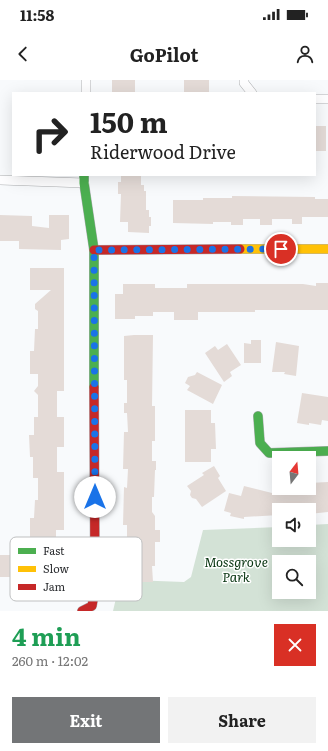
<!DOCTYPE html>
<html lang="en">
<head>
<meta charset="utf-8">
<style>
  :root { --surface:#fff; --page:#f2f2f2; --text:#222; --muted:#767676; --accent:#737577 }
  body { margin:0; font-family:Literata,serif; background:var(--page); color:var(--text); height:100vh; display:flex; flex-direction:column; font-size:15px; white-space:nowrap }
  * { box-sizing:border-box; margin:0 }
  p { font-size:13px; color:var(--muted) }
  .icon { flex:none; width:22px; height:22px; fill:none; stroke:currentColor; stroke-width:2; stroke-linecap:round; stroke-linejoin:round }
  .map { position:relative; height:531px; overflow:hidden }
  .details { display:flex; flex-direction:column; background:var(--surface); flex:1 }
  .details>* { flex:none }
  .banner { position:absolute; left:12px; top:12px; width:304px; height:84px; border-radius:0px; box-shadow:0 4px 16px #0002; background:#fff; color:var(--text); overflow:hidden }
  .needle { width:26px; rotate:16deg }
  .controls { position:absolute; left:272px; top:371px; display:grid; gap:8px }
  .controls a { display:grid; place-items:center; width:44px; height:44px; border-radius:0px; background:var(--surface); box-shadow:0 4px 16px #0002; font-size:20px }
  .pin { position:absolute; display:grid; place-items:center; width:34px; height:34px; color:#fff; margin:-17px; border:2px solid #fff; border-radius:50%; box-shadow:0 1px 4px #0007 }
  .me { position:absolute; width:44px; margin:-22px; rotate:0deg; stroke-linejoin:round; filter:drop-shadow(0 0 3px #0008) }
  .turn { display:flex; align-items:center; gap:14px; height:84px; padding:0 12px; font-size:18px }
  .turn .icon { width:52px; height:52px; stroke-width:2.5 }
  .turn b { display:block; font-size:28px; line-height:34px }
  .round { display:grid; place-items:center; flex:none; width:42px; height:42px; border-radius:0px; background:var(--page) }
  .summary { display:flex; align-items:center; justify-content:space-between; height:68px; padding:0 12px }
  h1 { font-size:24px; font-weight:700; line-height:30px; color:#1e9e55 }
  .cta { display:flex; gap:8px; margin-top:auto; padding:8px 12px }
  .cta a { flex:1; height:46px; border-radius:0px; background:var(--accent); color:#fff; font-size:16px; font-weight:700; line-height:46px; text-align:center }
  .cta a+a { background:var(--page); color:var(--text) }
  .status { display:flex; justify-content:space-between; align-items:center; height:28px; padding:0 20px; background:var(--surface); direction:ltr }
  .status svg { height:11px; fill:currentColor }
  header { display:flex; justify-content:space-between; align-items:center; height:52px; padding:0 12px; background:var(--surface); font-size:18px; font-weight:700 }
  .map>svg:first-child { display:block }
</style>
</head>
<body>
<div class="status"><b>11:58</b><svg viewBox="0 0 49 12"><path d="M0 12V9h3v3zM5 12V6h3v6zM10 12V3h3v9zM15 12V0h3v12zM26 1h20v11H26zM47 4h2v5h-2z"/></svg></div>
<header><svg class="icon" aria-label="back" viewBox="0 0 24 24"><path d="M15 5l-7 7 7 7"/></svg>GoPilot<svg class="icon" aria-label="person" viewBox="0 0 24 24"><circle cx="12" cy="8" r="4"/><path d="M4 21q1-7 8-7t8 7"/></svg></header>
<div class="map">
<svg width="328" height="531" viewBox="0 0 328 531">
  <rect width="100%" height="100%" fill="#f8fafc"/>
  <path fill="#d3e2d6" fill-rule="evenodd" d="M328,444V531H113L117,514L112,496L131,500L184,502L191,497L203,450L279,447V460H309V445ZM279,482H309V512H279Z"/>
  <g fill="#e4dbd7">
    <rect x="112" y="0" width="23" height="13"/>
    <rect x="184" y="0" width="25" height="13"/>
    <rect x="315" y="46" width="11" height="25"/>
    <polygon points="121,95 141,95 141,105 144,105 144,111 146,111 146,130 149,130 149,137 151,137 151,146 149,146 149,153 128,152 128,142 120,142 121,114 118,114 118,102 121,102"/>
    <polygon points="232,116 315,117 315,119 328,119 328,137 302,137 302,144 292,144 292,139 272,139 272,145 260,145 260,139 243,139 243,145 231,145 231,142 213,142 213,144 173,143 173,120 203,120 203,118 232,118"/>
    <polygon points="0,135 32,136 32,146 49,148 49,135 69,135 69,159 61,160 61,170 19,169 19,161 0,161"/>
    <polygon points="30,188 64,188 64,311 57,311 57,337 64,337 64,367 57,367 57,392 64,392 64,450 56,450 56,472 63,472 64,476 64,514 40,514 40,507 29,507 29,493 34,493 34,460 30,460 30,438 34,438 35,420 38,420 38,398 33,398 33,377 30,377 29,355 34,355 34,337 38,337 38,315 34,311 38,306 38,294 30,294 30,271 34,271 35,249 38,249 38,231 35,229 35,224 51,210 30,210"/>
    <polygon points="316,203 328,203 328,230 255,230 255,232 198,232 198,240 174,240 174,232 153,232 153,236 135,236 135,239 115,239 115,214 123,214 123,204 155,204 155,208 187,208 187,204 303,204 316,206"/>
    <polygon points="134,255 153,255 152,326 155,326 155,361 152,361 152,381 156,381 156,390 155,390 154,417 152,417 152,432 155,436 155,450 160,450 160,462 155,462 155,486 152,486 153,502 134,502 131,501 131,494 124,494 124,463 127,463 127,445 123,445 124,407 127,408 128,389 123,389 124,352 128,352 127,333 124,333 124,323 127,323 127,300 124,300 124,256"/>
    <polygon points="251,260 261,260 261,283 244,283 244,263 251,264"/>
    <polygon points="276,262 299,266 296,296 284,294 285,292 272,292"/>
    <polygon points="227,264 241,285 230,292 232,296 224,302 205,273 215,266 218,270"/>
    <polygon points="197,292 222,305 213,324 187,310 190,306 185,303 188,297 195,295"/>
    <polygon points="302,313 328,317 328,341 322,340 321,345 309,343 309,345 297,343"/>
    <polygon points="185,330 211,330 211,343 215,343 216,369 211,369 211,382 185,382"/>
    <polygon points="214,386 220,396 218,398 226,411 202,427 196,419 192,418 190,415 191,411 187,406 204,395 202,393"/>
    <polygon points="328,402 328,432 309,434 309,430 279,430 279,435 244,437 244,439 230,436 231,433 224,431 229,413 241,416 244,406 272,413 272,408 282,408 282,412 299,411 299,408 309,408 309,403"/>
    <rect x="0" y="475" width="13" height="22"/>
  </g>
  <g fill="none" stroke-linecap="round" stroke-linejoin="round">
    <defs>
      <g id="street">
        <polyline points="244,0 244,3 252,13"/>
        <polyline points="86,13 86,0"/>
        <polyline points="315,19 328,19"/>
        <polyline points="0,100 84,103"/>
      </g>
      <g id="fast">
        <polyline points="84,95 84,103 94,170 94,307"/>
        <polyline points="258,336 260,363 269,373 328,371"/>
      </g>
      <polyline id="slow" points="240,169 328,169"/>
      <g id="jam">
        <polyline points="94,170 240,169"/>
        <polyline points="82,531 92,526 95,509 94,307"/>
      </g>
    </defs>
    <use href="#street" stroke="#acaeb0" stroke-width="10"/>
    <use href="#fast" stroke="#acaeb0" stroke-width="10"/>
    <use href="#slow" stroke="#acaeb0" stroke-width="10"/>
    <use href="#jam" stroke="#acaeb0" stroke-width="10"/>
    <use href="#street" stroke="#fefeff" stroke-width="9"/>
    <use href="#fast" stroke="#4caf50" stroke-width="9"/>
    <use href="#slow" stroke="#ffc107" stroke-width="9"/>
    <use href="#jam" stroke="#c62828" stroke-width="9"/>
  </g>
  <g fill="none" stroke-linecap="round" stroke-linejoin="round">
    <polyline stroke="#1a73e8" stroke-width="7" stroke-dasharray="0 12.6" points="95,417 94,170 281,169"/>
  </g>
  <g text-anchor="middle" stroke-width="3" stroke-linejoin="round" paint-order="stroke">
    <g font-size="13" font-style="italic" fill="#06330f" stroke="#fff">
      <text x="236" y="487">Mossgrove<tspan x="236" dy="15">Park</tspan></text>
    </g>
  </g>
  <rect x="10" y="457" width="132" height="64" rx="6" fill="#fff" stroke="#bfc0c1" stroke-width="1"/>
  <rect x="18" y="468" width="18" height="6" fill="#4caf50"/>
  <rect x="18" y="486" width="18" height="6" fill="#ffc107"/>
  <rect x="18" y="504" width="18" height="6" fill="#c62828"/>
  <g font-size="11" fill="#2b2d30">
    <text x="43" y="475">Fast</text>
    <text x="43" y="493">Slow</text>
    <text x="43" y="511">Jam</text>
  </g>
</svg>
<div class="controls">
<a><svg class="needle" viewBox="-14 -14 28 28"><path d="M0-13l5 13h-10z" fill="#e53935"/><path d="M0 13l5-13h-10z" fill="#767676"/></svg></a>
<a><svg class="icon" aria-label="sound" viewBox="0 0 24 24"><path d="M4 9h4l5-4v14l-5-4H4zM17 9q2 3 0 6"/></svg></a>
<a><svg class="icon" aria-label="search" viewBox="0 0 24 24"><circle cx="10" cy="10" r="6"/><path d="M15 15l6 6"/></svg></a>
</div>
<div class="pin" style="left:281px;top:169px;background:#d93025"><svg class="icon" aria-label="arrive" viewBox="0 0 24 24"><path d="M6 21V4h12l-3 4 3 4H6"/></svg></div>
<svg class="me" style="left:95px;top:417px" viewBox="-20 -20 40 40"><circle r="19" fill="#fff"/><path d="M0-13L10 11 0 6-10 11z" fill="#1a73e8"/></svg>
<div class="banner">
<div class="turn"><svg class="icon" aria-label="right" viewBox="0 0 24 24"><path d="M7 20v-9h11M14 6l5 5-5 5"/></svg><div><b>150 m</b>Riderwood Drive</div></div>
</div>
</div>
<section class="details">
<div class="summary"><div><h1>4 min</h1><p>260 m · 12:02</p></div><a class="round" style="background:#d93025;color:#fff"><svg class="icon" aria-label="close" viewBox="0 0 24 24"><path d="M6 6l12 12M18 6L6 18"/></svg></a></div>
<div class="cta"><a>Exit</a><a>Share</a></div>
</section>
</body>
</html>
